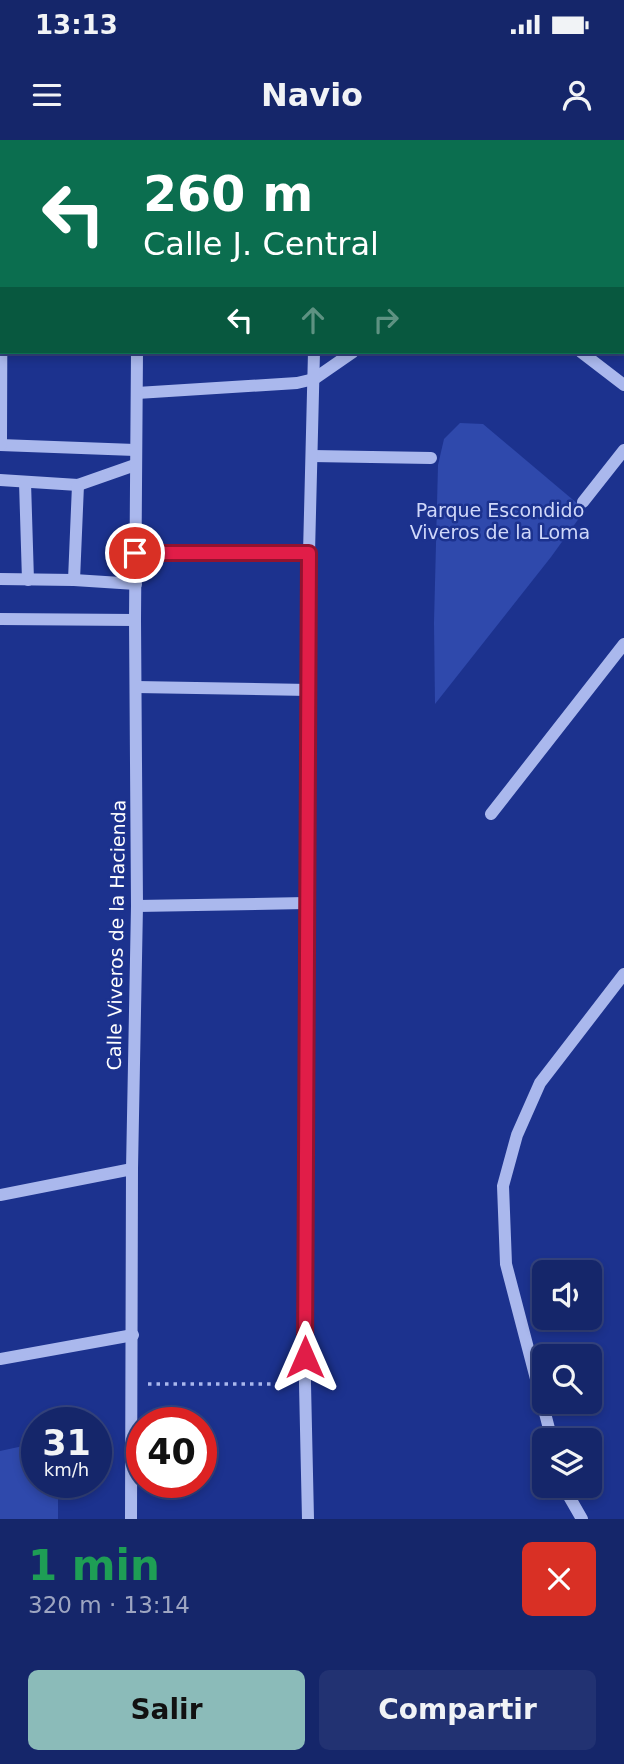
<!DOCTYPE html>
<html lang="es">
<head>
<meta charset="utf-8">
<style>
  :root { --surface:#15266a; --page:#223272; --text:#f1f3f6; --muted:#9da5c1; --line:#34437e; --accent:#8bbbb9 }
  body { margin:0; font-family:"DejaVu Sans",sans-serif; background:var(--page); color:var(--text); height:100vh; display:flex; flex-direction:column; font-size:26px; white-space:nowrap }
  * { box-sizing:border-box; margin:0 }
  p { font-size:23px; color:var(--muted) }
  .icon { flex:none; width:38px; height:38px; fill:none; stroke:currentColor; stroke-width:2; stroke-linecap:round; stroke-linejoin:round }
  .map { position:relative; height:1379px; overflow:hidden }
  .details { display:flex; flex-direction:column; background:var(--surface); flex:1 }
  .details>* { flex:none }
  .top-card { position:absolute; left:0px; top:0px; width:625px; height:214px; box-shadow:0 4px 10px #0003,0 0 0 2px var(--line); background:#0b6e4f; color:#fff; overflow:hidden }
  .tools { position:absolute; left:532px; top:1120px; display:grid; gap:14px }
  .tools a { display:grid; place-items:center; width:70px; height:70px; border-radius:10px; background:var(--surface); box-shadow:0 4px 10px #0003,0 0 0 2px var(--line); font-size:35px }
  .speed { position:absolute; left:21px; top:1267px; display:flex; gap:14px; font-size:35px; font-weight:700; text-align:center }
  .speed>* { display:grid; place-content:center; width:91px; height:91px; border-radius:50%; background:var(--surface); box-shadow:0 4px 10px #0003,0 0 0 2px var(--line); line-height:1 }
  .speed small { font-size:18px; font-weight:400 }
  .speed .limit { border:10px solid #d22; background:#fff; color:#111 }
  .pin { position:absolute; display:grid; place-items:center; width:60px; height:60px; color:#fff; margin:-30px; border:4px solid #fff; border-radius:50%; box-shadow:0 2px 7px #0007 }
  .me { position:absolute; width:77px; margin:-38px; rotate:0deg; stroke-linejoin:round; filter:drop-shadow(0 0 5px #0008) }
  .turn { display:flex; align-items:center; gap:24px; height:147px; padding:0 28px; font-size:32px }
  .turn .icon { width:91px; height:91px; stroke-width:2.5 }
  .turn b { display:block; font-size:49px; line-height:60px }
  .lanes { display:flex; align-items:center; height:66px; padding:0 28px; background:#0003; justify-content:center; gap:35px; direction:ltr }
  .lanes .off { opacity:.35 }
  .round { display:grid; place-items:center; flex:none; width:74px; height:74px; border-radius:10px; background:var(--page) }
  .summary { display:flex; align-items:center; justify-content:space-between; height:119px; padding:0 28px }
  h1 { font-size:42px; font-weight:700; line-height:52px; color:#1e9e55 }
  .primary-button { display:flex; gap:14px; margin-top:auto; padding:14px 28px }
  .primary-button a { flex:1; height:80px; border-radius:10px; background:var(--accent); color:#111; font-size:28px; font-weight:700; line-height:80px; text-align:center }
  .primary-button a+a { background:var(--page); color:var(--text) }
  .status { display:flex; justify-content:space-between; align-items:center; height:49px; padding:0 35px; background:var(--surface); direction:ltr }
  .status svg { height:19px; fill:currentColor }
  header { display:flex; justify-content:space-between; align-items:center; height:91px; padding:0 28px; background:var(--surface); font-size:32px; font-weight:700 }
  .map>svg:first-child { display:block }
</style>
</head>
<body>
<div class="status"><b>13:13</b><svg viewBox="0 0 49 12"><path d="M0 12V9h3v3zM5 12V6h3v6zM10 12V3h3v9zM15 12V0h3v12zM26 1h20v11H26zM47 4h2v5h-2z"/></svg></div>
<header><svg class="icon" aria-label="menu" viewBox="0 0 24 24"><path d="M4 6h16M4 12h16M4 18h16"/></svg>Navio<svg class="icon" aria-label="person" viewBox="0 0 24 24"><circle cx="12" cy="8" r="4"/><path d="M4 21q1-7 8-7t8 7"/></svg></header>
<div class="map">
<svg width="624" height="1379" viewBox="0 0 624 1379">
  <rect width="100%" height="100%" fill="#1c328e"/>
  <g fill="#2f49ac">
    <polygon points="460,283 483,284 585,370 551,417 435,564 434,483 438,325 444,299"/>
    <polygon points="37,1303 37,1342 58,1342 58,1379 0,1379 0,1311"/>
  </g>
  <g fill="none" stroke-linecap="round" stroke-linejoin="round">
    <polyline stroke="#aab8ed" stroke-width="3.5" stroke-dasharray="3.5 5" stroke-linecap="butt" points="148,1244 291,1244"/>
    <g stroke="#aab8ed" stroke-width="12">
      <polyline points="598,0 600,2"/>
      <polyline points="139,2 139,0"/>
      <polyline points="317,2 317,0"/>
      <polyline points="623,20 624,21"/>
      <polyline points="581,212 624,245"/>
      <polyline points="137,253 297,243 314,239 353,212"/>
      <polyline points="0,305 135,310"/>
      <polyline points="1,305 2,0"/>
      <polyline points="312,316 431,318"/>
      <polyline points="0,340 78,345 135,325"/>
      <polyline points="25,342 28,440"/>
      <polyline points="583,362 624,310"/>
      <polyline points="135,413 309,413"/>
      <polyline points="0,439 74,440 136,444"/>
      <polyline points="74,440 78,345"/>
      <polyline points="0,479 135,480"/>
      <polyline points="136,547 309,550"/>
      <polyline points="491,674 624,504"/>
      <polyline points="137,766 306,763"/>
      <polyline points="0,1055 132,1029"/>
      <polyline points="0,1219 133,1195"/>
      <polyline points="552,1300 506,1124 503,1046 517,995 540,943 624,834"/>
      <polyline points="563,1346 582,1379"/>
      <polyline points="131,1379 132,1029 137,766 135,480 137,212"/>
      <polyline points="308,1379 305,1244 306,763 309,413 314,212"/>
    </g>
  </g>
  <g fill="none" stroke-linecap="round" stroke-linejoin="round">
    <defs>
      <polyline id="route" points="135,413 309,413 305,1217"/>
    </defs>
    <use href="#route" stroke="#92132f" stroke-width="18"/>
    <use href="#route" stroke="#e11d48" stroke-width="12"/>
  </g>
  <g text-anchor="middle" stroke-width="5" stroke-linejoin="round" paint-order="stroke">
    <g font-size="19" fill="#d0d8fa" stroke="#1c328e">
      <text x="500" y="377">Parque Escondido<tspan x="500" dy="22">Viveros de la Loma</tspan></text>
    </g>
    <g font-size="19" fill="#fff" stroke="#1c328e">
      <text transform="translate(116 795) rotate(-89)" y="7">Calle Viveros de la Hacienda</text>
    </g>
  </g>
</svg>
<div class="tools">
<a><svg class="icon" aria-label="sound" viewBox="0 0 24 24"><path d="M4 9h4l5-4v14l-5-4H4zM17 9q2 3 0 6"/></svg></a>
<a><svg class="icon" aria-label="search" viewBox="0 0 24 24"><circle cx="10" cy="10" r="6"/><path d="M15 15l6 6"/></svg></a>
<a><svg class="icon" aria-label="layers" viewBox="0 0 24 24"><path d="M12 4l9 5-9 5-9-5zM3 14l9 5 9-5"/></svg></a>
</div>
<div class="speed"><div>31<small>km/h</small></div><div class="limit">40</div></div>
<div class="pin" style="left:135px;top:413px;background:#d93025"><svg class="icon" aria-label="arrive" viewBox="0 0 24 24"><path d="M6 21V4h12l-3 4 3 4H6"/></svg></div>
<svg class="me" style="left:305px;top:1217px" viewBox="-20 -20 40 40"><path d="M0-17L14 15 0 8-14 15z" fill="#e11d48" stroke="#fff" stroke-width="4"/></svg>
<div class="top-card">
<div class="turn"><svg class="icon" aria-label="left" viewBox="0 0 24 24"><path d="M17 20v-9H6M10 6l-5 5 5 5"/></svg><div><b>260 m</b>Calle J. Central</div></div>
<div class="lanes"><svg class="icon" aria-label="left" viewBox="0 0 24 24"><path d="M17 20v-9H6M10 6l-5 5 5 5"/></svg><svg class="icon off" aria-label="ahead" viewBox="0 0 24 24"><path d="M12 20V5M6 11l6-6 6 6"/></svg><svg class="icon off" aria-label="right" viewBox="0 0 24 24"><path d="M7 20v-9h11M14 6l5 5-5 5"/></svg></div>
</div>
</div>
<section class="details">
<div class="summary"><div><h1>1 min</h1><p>320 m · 13:14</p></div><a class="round" style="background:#d93025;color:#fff"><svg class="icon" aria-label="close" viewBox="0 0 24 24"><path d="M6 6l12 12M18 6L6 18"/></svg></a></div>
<div class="primary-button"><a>Salir</a><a>Compartir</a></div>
</section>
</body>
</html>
